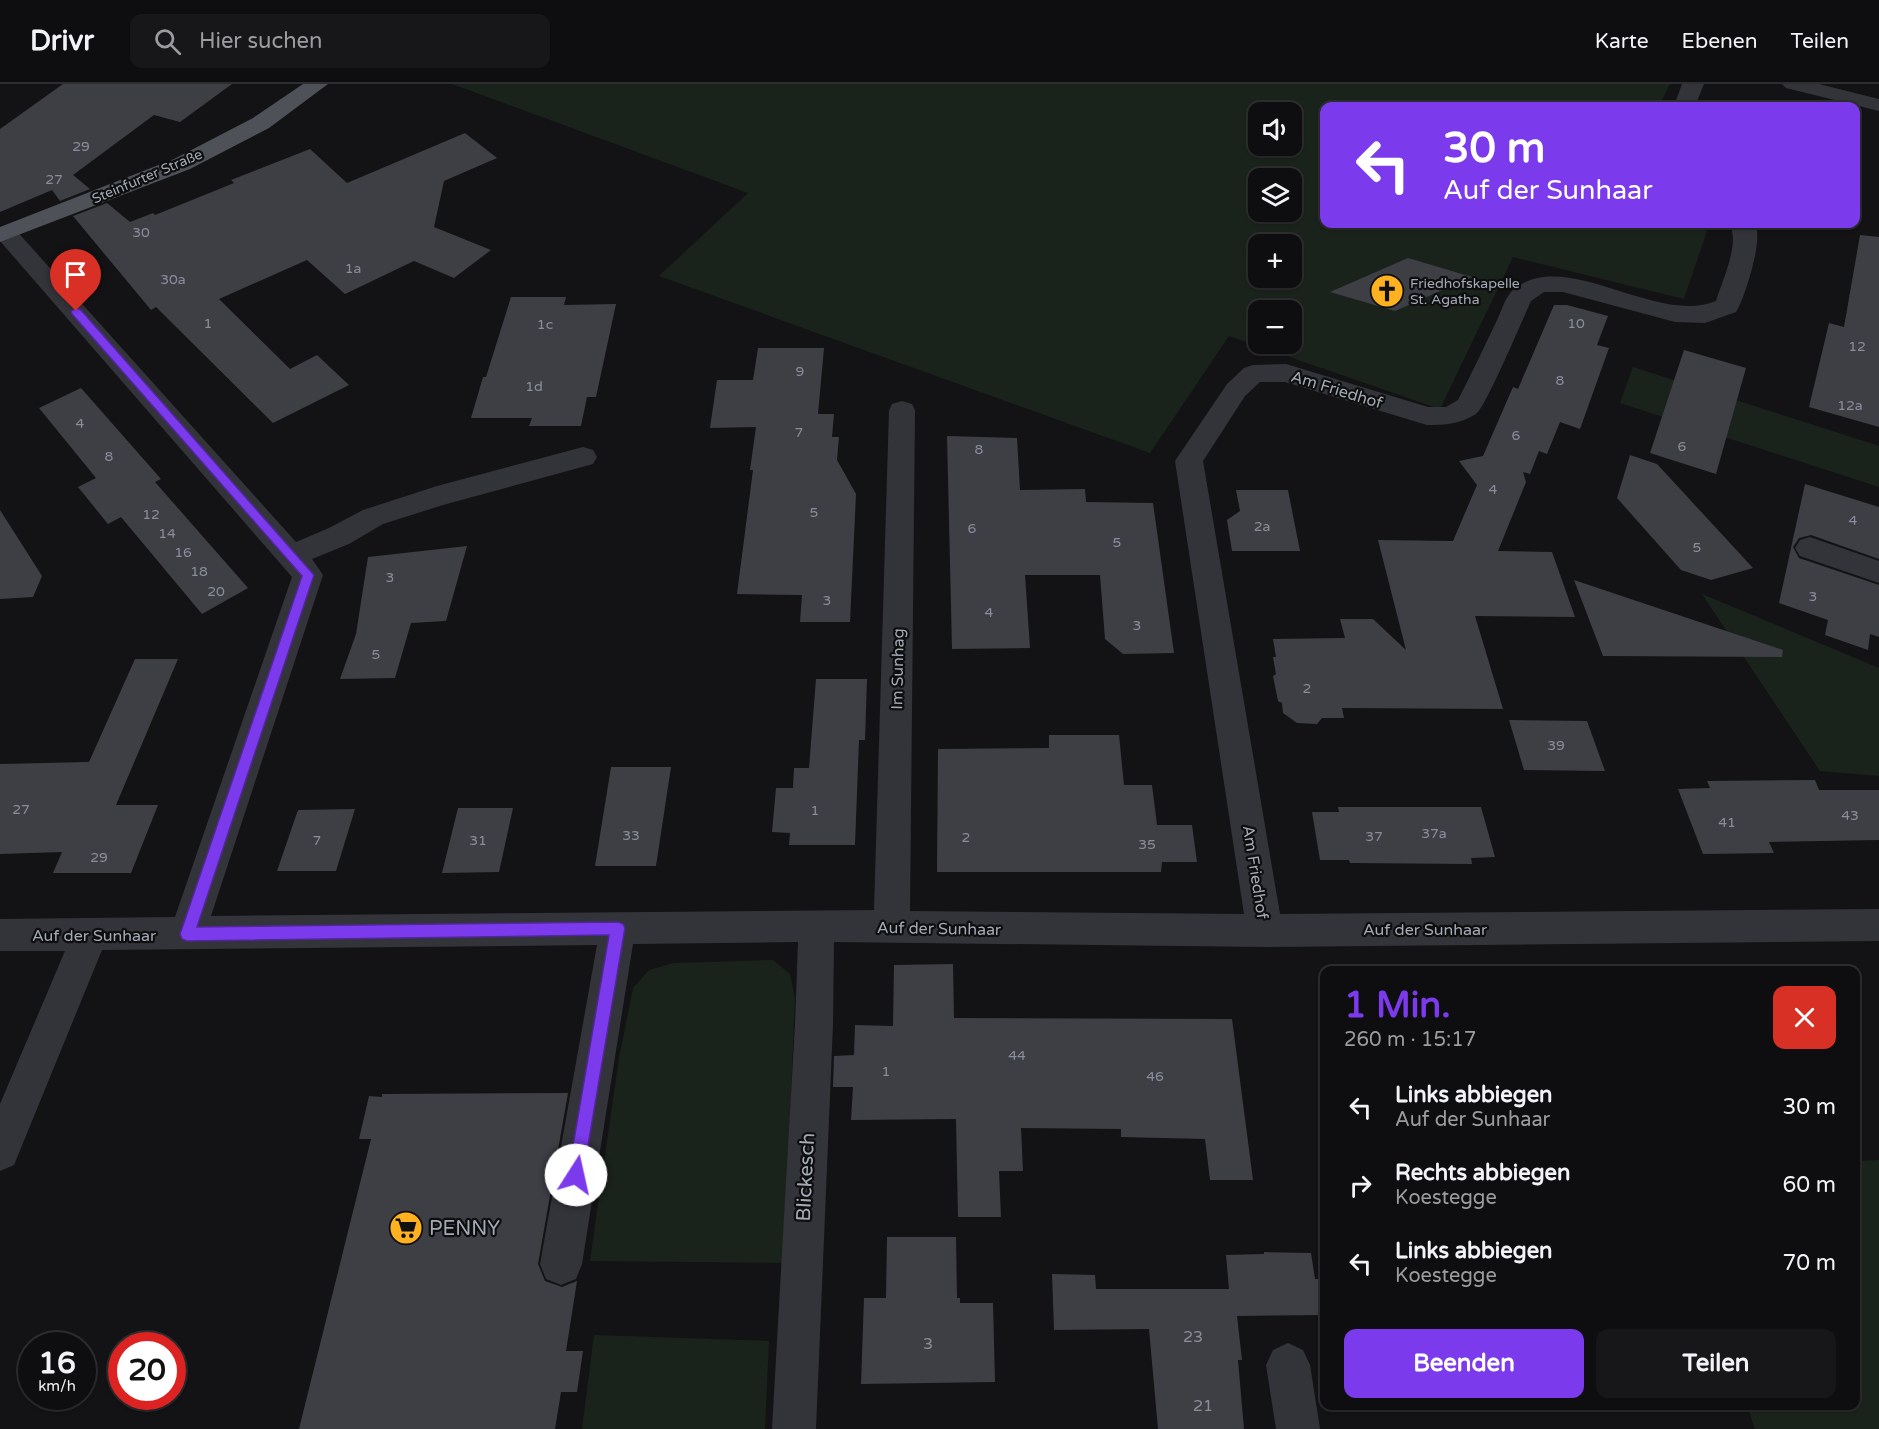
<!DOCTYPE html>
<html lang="de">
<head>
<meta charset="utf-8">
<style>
  :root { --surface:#0e0e10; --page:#171719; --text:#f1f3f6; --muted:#9b9c9f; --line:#2e2e30; --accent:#7c3aed }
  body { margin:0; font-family:"Varela Round",sans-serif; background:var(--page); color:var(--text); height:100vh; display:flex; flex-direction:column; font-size:22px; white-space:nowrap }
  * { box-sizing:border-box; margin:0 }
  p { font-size:20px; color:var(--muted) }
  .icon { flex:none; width:33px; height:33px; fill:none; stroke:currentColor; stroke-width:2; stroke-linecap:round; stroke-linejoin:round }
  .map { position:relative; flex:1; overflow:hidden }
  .drawer { position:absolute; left:1320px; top:882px; width:540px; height:444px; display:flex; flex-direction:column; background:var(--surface); border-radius:12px; box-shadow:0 2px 4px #0004,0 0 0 2px var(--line) }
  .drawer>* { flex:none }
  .hud { position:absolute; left:1320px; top:18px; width:540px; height:126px; border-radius:12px; box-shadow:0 2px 4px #0004,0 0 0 2px var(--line); background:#7c3aed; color:#fff; overflow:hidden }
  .tools { position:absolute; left:1248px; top:18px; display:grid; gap:12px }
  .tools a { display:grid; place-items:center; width:54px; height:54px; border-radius:12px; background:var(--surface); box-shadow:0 2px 4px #0004,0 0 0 2px var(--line); font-size:30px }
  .speed { position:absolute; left:18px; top:1248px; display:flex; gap:12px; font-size:30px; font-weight:700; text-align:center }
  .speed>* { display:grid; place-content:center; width:78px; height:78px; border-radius:50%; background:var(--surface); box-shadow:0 2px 4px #0004,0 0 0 2px var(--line); line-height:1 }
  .speed small { font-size:15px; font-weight:400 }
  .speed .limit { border:9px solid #d22; background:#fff; color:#111 }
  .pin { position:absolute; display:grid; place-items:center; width:51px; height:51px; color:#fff; margin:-62px -26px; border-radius:50% 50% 50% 0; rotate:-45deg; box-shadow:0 0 6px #0007 }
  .pin .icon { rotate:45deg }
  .me { position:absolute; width:66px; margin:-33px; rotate:10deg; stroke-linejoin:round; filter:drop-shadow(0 0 4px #0008) }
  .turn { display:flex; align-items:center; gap:21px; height:126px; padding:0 24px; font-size:27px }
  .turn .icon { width:78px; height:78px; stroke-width:2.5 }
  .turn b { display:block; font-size:42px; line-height:51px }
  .round { display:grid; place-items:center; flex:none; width:63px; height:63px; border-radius:12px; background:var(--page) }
  .head { display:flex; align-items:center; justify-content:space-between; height:102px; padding:0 24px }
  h1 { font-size:36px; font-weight:800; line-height:45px; color:var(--accent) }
  .button { display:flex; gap:12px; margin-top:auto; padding:12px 24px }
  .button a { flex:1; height:69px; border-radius:12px; background:var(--accent); color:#fff; font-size:24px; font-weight:800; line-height:69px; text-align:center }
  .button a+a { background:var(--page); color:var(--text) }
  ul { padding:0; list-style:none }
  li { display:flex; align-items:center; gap:18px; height:78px; padding:0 24px }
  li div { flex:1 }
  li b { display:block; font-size:22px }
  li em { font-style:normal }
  header { display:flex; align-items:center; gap:36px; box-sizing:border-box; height:84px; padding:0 30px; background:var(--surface); border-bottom:2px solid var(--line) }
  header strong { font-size:28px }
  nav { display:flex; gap:33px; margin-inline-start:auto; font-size:21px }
  .search { width:420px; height:54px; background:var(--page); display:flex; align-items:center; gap:15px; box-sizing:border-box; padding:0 21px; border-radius:12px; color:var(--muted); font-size:22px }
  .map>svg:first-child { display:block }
</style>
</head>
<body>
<header>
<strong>Drivr</strong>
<div class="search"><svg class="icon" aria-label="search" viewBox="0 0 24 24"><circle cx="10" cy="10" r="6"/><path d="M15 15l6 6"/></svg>Hier suchen</div>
<nav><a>Karte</a><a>Ebenen</a><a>Teilen</a></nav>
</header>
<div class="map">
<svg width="1879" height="1345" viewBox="0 0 1879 1345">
  <rect width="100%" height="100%" fill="#131315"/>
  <g fill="#1a231b" fill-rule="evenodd">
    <path d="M452,0H1670L1659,22H1324V140H1702L1707,147L1684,215L1513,173L1440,325L1229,252L1150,369L659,192L748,109ZM1258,28H1292V62H1258ZM1258,94H1292V128H1258ZM1258,160H1292V194H1258ZM1258,226H1292V260H1258Z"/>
    <polygon points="1633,283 1879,362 1879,403 1620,319"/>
    <polygon points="1702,510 1879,584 1879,692 1820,687"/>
    <polygon points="773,876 790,890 795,914 784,1179 590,1177 619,974 633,904 649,886 674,879"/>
    <polygon points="1879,1076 1879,1345 1755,1345 1747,1322 1856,1322 1856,1077"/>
    <polygon points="594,1251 769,1257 765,1345 582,1345"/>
  </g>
  <g fill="#3e3f45">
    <polygon points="63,0 232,0 180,38 154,31 73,91 90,105 60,117 52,106 0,128 0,45"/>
    <polygon points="465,49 497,74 444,97 434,143 491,166 454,194 414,177 345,210 307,176 219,215 290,285 317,271 349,301 273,339 156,223 151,226 73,132 107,119 130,138 153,129 155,131 234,99 231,96 310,65 347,99"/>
    <polygon points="1860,151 1879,153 1879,343 1809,323 1829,239 1844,243"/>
    <polygon points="1408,174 1472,193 1395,227 1330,208"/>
    <polygon points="511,213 566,213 564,221 616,220 596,313 587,313 581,342 529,342 532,334 471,334 483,293 486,293"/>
    <polygon points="1554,221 1567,221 1608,232 1597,261 1609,264 1580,345 1560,338 1547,370 1539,367 1530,390 1523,388 1526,398 1498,467 1552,468 1575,533 1475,532 1503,625 1342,624 1344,634 1322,634 1317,640 1297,639 1283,629 1282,619 1278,617 1273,592 1276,590 1273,573 1276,573 1273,555 1345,554 1340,535 1373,535 1406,566 1378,456 1453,457 1477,401 1459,377 1483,372 1513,303 1518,305"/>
    <polygon points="758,264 824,264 818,330 834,330 832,353 839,353 837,376 856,410 850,538 800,538 802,511 737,510 753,386 750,386 756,343 710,344 717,296 753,296"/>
    <polygon points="1684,266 1746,284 1716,390 1650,369"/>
    <polygon points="81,304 161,395 155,398 248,504 202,530 121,433 108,440 78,403 96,394 39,324"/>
    <polygon points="947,352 1017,354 1020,406 1085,405 1086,418 1153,419 1174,569 1123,570 1105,555 1100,491 1025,491 1030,564 952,565"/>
    <polygon points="1630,371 1657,380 1753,484 1711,496 1681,486 1617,414"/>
    <polygon points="1805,400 1879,423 1879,475 1811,451 1799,454 1793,463 1799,474 1879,501 1879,553 1870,550 1868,566 1825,551 1828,536 1779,519"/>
    <polygon points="1236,406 1288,406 1300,467 1232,467 1227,436 1240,427"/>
    <polygon points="0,426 42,492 33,513 0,515"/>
    <polygon points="467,462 446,537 411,539 395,594 340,595 356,550 368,473"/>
    <polygon points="1574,496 1783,566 1782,573 1603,572"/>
    <polygon points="135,575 178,575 116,721 158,721 131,789 53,789 62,768 0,770 0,680 89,678"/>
    <polygon points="816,595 867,595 865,656 859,656 855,761 789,761 790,749 772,748 776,704 793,704 794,684 809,684"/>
    <polygon points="1509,636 1587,637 1605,687 1524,686"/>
    <polygon points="1049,651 1119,651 1124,701 1152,701 1157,741 1192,741 1197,778 1162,778 1161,788 937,788 938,665 1049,664"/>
    <polygon points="611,683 671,683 656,782 595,782"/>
    <polygon points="1815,696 1819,706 1879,706 1879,756 1769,758 1774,769 1703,770 1678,705 1710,704 1707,697"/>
    <polygon points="1338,723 1481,723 1495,773 1471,774 1472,780 1350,779 1349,776 1320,776 1312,728 1339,728"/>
    <polygon points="458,724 513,724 499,788 442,789"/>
    <polygon points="355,725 336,787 277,787 298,726"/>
    <polygon points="953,880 954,934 1232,935 1253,1096 1210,1096 1205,1055 1121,1053 1121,1045 1021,1044 1023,1087 999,1087 1001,1133 958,1133 956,1035 851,1036 853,1003 833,1003 834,972 854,971 855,941 893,942 894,881"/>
    <polygon points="568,1009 538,1180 545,1197 562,1203 577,1197 566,1267 583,1267 577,1308 561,1308 555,1345 299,1345 371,1055 359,1055 369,1012 382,1013 382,1010"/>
    <polygon points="887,1153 956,1153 957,1214 960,1214 960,1219 993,1219 995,1298 861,1300 864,1214 886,1214"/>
    <polygon points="1264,1168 1311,1169 1315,1195 1324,1195 1324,1231 1237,1232 1242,1276 1238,1276 1244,1345 1158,1345 1149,1245 1054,1246 1052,1190 1095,1191 1096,1205 1229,1205 1226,1171 1264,1170"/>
  </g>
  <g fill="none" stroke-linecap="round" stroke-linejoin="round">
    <g fill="#33343a" fill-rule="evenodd">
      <polygon points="1682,0 1704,0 1695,22 1674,22"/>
      <polygon points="1782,0 1819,0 1879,15 1879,27 1786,4"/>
      <path d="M1729,140H1755C1764,153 1745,214 1736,228L1705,239L1675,238L1563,208H1544L1531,217C1523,234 1486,323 1476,330C1460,340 1445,341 1427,341L1285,298H1260L1245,312L1203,377L1280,830L1879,825V857L1265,863L834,858L833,940L816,1345H772L795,940L798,858L633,860L582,1180L576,1195L561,1201L546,1195L540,1180L597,861L102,866L14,1081L0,1087V1020L65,867H0V835L175,833L292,493L0,157V143L14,144L296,458L329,444L363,426L437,402L583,363L593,366L597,373L593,380L443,421L383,440L349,460L312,475L323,491L211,832L874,826L889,326L892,320L902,317L912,320L915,326L910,827L1244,830L1175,377L1227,300L1244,284L1253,281L1286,280L1428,323H1446L1458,316C1472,289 1485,261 1498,234C1502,225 1506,212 1513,206C1565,162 1655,242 1716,217C1722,197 1741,158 1729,140Z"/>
      <polygon points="1810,453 1879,477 1879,499 1800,472 1795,464 1800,456"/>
      <polygon points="1288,1259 1303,1266 1310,1281 1320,1345 1276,1345 1266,1281 1273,1266"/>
    </g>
    <polygon fill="#4f5159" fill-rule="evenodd" points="303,0 328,0 269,44 190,85 0,158 0,143 174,75 253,34"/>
  </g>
  <polygon fill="#7c3aed" stroke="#51269a" stroke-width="1.5" points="76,224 80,225 314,491 197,843 618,838 623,840 625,844 582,1097 576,1099 570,1097 568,1091 609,851 187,857 182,855 180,850 302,492 72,230 71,227"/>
  <defs>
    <symbol id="church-disc" viewBox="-11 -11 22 22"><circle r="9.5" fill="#ffb120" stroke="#0e0e0f"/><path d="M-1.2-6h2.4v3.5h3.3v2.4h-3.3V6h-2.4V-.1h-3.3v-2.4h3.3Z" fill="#111"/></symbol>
    <symbol id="supermarket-disc" viewBox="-11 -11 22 22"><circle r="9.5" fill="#ffb120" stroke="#0e0e0f"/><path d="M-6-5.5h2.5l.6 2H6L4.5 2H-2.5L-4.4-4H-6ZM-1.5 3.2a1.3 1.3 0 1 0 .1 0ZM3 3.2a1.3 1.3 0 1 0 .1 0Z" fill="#111"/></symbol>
  </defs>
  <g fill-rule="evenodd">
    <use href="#church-disc" x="1368" y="188" width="38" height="38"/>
    <use href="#supermarket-disc" x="387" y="1125" width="38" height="38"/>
  </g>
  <g text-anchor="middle" stroke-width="4.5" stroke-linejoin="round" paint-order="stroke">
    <g font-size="14" fill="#8a8e9a">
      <text x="81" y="67">29</text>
      <text x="54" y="100">27</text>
      <text x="141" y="153">30</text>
      <text x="353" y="189">1a</text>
      <text x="173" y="200">30a</text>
      <text x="208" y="244">1</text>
      <text x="1576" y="244">10</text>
      <text x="545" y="245">1c</text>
      <text x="1857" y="267">12</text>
      <text x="800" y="292">9</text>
      <text x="1560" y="301">8</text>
      <text x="534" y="307">1d</text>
      <text x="1850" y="326">12a</text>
      <text x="80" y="344">4</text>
      <text x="799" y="353">7</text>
      <text x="1516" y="356">6</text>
      <text x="1682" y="367">6</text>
      <text x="979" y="370">8</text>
      <text x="109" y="377">8</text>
      <text x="1493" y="410">4</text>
      <text x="814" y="433">5</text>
      <text x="151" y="435">12</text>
      <text x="1853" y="441">4</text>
      <text x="1262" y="447">2a</text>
      <text x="972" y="449">6</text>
      <text x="167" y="454">14</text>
      <text x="1117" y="463">5</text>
      <text x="1697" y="468">5</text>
      <text x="183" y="473">16</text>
      <text x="199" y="492">18</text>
      <text x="390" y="498">3</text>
      <text x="216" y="512">20</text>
      <text x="1813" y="517">3</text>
      <text x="827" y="521">3</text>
      <text x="989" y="533">4</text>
      <text x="1137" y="546">3</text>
      <text x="376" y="575">5</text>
      <text x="1307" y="609">2</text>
      <text x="1556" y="666">39</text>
      <text x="21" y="730">27</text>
      <text x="815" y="731">1</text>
      <text x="1850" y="736">43</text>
      <text x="1727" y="743">41</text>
      <text x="1434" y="754">37a</text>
      <text x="631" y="756">33</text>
      <text x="1374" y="757">37</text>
      <text x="966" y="758">2</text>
      <text x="317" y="761">7</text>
      <text x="478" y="761">31</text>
      <text x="1147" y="765">35</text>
      <text x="99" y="778">29</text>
      <text x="1017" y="976">44</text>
      <text x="886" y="992">1</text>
      <text x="1155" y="997">46</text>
    </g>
    <g font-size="14" fill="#a3a9b6" stroke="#0e0e0f">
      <text transform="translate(147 92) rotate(-23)" y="5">Steinfurter Straße</text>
    </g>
    <g font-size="14" fill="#a3a9b6" stroke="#0e0e0f" text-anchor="start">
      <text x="1410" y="204">Friedhofskapelle<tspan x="1410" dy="16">St. Agatha</tspan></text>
    </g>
    <g font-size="16" fill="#a3a9b6" stroke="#0e0e0f">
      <text transform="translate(1337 305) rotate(17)" y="6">Am Friedhof</text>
      <text transform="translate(897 585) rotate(-89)" y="6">Im Sunhag</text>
      <text transform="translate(1256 788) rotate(81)" y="6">Am Friedhof</text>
      <text transform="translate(939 844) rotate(1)" y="6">Auf der Sunhaar</text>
      <text x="1425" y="851">Auf der Sunhaar</text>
      <text x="94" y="857">Auf der Sunhaar</text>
    </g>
    <g font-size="16" fill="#8a8e9a">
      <text x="1193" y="1258">23</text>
      <text x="928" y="1265">3</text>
      <text x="1203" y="1327">21</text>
    </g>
    <g font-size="20" fill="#a3a9b6" stroke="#0e0e0f">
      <text transform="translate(805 1093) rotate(-87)" y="7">Blickesch</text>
    </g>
    <g font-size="20" fill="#a3a9b6" stroke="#0e0e0f" text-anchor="start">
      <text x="429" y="1151">PENNY</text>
    </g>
  </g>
</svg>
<div class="tools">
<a><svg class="icon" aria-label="sound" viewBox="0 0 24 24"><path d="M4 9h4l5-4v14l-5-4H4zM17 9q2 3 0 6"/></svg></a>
<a><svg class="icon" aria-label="layers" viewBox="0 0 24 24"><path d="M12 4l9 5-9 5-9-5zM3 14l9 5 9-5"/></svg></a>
<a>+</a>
<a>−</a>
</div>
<div class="speed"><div>16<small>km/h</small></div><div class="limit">20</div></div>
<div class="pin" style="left:76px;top:227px;background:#d93025"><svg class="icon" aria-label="arrive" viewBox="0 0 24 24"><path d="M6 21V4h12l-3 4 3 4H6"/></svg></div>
<svg class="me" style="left:576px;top:1091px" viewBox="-20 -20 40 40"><circle r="19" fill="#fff"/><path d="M0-13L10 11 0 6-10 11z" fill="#7c3aed"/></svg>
<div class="hud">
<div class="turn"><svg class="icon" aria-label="left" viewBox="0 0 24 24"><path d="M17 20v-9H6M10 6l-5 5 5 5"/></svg><div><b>30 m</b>Auf der Sunhaar</div></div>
</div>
<section class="drawer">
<div class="head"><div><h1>1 Min.</h1><p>260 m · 15:17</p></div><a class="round" style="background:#d93025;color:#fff"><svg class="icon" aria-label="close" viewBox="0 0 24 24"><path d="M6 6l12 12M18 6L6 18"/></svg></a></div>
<ul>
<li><svg class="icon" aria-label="left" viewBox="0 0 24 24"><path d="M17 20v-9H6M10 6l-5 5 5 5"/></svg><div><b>Links abbiegen</b><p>Auf der Sunhaar</p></div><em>30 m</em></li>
<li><svg class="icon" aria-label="right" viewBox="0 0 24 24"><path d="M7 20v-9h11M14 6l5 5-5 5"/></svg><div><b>Rechts abbiegen</b><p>Koestegge</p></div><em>60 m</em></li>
<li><svg class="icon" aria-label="left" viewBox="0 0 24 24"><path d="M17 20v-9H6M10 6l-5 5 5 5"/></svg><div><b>Links abbiegen</b><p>Koestegge</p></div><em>70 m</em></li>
</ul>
<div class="button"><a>Beenden</a><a>Teilen</a></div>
</section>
</div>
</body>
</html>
